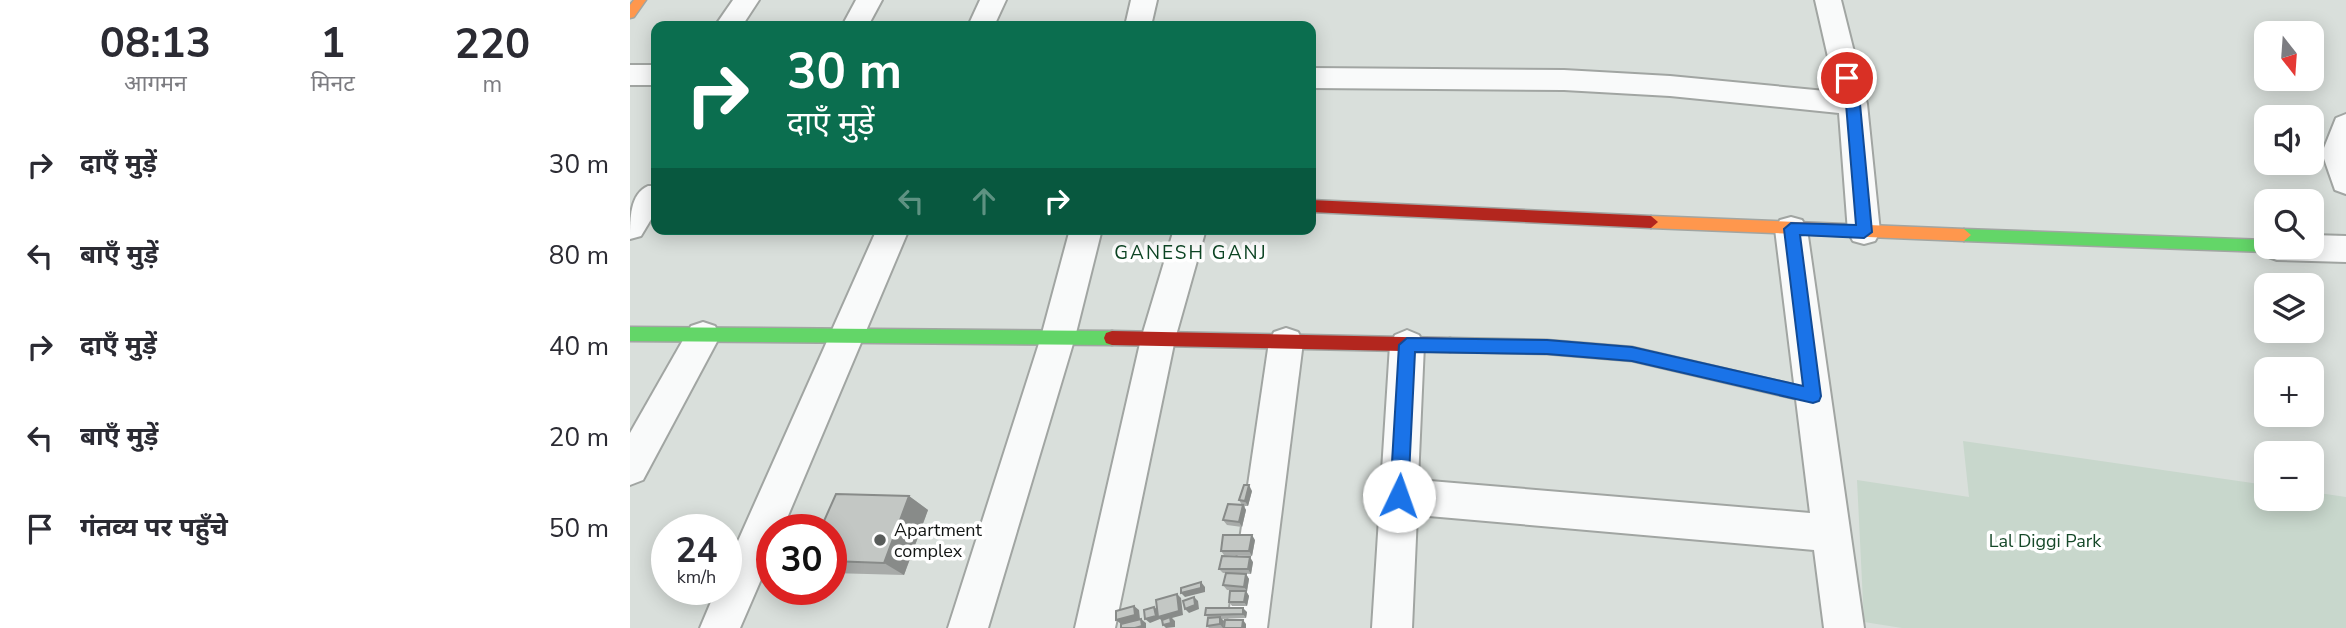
<!DOCTYPE html>
<html lang="hi">
<head>
<meta charset="utf-8">
<style>
  :root { --surface:#fff; --page:#f7f7f7; --text:#2b2b33; --muted:#7c7c81 }
  body { margin:0; font-family:"Nunito Sans","Noto Sans Devanagari",sans-serif; background:var(--page); color:var(--text); height:100vh; display:flex; flex-direction:column; font-size:26px; white-space:nowrap }
  * { box-sizing:border-box; margin:0 }
  p { font-size:23px; color:var(--muted) }
  .icon { flex:none; width:38px; height:38px; fill:none; stroke:currentColor; stroke-width:2; stroke-linecap:round; stroke-linejoin:round }
  .map { position:relative; flex:1; overflow:hidden }
  .side { display:flex; flex-direction:column; background:var(--surface); width:630px }
  .side>* { flex:none }
  .hud { position:absolute; left:21px; top:21px; width:665px; height:214px; border-radius:14px; box-shadow:0 4px 18px #0003; background:#0b6e4f; color:#fff; overflow:hidden }
  .needle { width:46px; rotate:163deg }
  .tools { position:absolute; left:1624px; top:21px; display:grid; gap:14px }
  .tools a { display:grid; place-items:center; width:70px; height:70px; border-radius:14px; background:var(--surface); box-shadow:0 4px 18px #0003; font-size:35px }
  .speed { position:absolute; left:21px; top:514px; display:flex; gap:14px; font-size:35px; font-weight:700; text-align:center }
  .speed>* { display:grid; place-content:center; width:91px; height:91px; border-radius:50%; background:var(--surface); box-shadow:0 4px 18px #0003; line-height:1 }
  .speed small { font-size:18px; font-weight:400 }
  .speed .limit { border:10px solid #d22; background:#fff; color:#111 }
  .pin { position:absolute; display:grid; place-items:center; width:60px; height:60px; color:#fff; margin:-30px; border:4px solid #fff; border-radius:50%; box-shadow:0 2px 7px #0007 }
  .me { position:absolute; width:77px; margin:-38px; rotate:3deg; stroke-linejoin:round; filter:drop-shadow(0 0 5px #0008) }
  .turn { display:flex; align-items:center; gap:24px; height:147px; padding:0 21px; font-size:32px }
  .turn .icon { width:91px; height:91px; stroke-width:2.5 }
  .turn b { display:block; font-size:49px; line-height:60px }
  .lanes { display:flex; align-items:center; height:66px; padding:0 21px; background:#0003; justify-content:center; gap:35px; direction:ltr }
  .lanes .off { opacity:.35 }
  .eta { display:flex; justify-content:space-evenly; align-items:center; height:119px; text-align:center }
  .eta b { font-size:42px; font-weight:700; line-height:49px }
  ul { padding:0; list-style:none }
  li { display:flex; align-items:center; gap:21px; height:91px; padding:0 21px }
  li div { flex:1 }
  li b { display:block; font-size:26px }
  li em { font-style:normal }
  main { display:flex; flex:1; min-height:0 }
  .map>svg:first-child { display:block }
</style>
</head>
<body>
<main>
<section class="side">
<div class="eta">
<div><b>08:13</b><p>आगमन</p></div>
<div><b>1</b><p>मिनट</p></div>
<div><b>220</b><p>m</p></div>
</div>
<ul>
<li><svg class="icon" aria-label="right" viewBox="0 0 24 24"><path d="M7 20v-9h11M14 6l5 5-5 5"/></svg><div><b>दाएँ मुड़ें</b></div><em>30 m</em></li>
<li><svg class="icon" aria-label="left" viewBox="0 0 24 24"><path d="M17 20v-9H6M10 6l-5 5 5 5"/></svg><div><b>बाएँ मुड़ें</b></div><em>80 m</em></li>
<li><svg class="icon" aria-label="right" viewBox="0 0 24 24"><path d="M7 20v-9h11M14 6l5 5-5 5"/></svg><div><b>दाएँ मुड़ें</b></div><em>40 m</em></li>
<li><svg class="icon" aria-label="left" viewBox="0 0 24 24"><path d="M17 20v-9H6M10 6l-5 5 5 5"/></svg><div><b>बाएँ मुड़ें</b></div><em>20 m</em></li>
<li><svg class="icon" aria-label="arrive" viewBox="0 0 24 24"><path d="M6 21V4h12l-3 4 3 4H6"/></svg><div><b>गंतव्य पर पहुँचे</b></div><em>50 m</em></li>
</ul>
</section>
<div class="map">
<svg width="1716" height="628" viewBox="0 0 1716 628">
  <rect width="100%" height="100%" fill="#d9dfdb"/>
  <polygon fill="#c8d7cc" points="1333,441 1636,485 1636,499 1682,499 1682,492 1716,497 1716,628 1272,628 1234,622 1227,480 1339,497"/>
  <g fill="none" stroke-linecap="round" stroke-linejoin="round">
    <defs>
      <g id="street">
        <polygon points="103,0 129,0 112,26 85,26"/>
        <polygon points="226,0 252,0 238,26 212,26"/>
        <polygon points="350,0 376,0 364,26 338,26"/>
        <polygon points="501,0 527,0 521,26 495,26"/>
        <polygon points="1185,0 1211,0 1237,104 1250,232 1245,241 1234,244 1223,241 1218,232 1209,113 1040,96 934,90 681,88 681,68 934,70 1040,76 1206,92"/>
        <rect x="0" y="65" width="26" height="20"/>
        <polygon points="1716,114 1716,194 1705,190 1692,153 1706,118"/>
        <path d="M18,186H26V211L11,236L0,239C0,218 0,194 18,186Z"/>
        <polygon points="1161,217 1172,220 1177,229 1234,628 1194,628 1184,550 787,515 782,628 742,628 760,345 765,335 777,330 789,335 794,345 788,480 1180,513 1145,229 1150,220"/>
        <polygon points="247,229 279,229 152,530 142,530 142,554 110,628 70,628 86,590 96,590 96,568"/>
        <polygon points="440,229 472,229 445,337 358,628 318,628 411,337"/>
        <polygon points="544,229 576,229 545,339 485,628 445,628 511,339"/>
        <polygon points="1682,235 1716,236 1716,262 1647,260 1636,256 1631,247 1636,238 1636,247 1682,247"/>
        <polygon points="73,322 85,326 90,336 13,480 0,485 0,433 61,326"/>
        <polygon points="656,328 668,332 673,342 637,628 597,628 639,342 644,332"/>
      </g>
      <g id="fast">
        <polygon points="1334,229 1636,240 1636,247 1643,247 1636,252 1334,241 1327,235"/>
        <polygon points="0,327 482,331 488,333 490,338 488,343 482,345 0,341"/>
        <polygon points="820,338 917,340 1002,347 1183,389 1189,391 1191,396 1189,401 1183,403 1002,361 917,354 820,352 814,350 812,345 814,340"/>
      </g>
      <g id="slow">
        <polygon points="4,0 16,0 4,17 0,18 0,5"/>
        <polygon points="1021,216 1334,229 1341,235 1334,241 1021,228 1014,222"/>
      </g>
      <g id="jam">
        <polygon points="681,200 1021,216 1028,222 1021,228 681,212"/>
        <polygon points="482,331 820,338 826,340 828,345 826,350 820,352 482,345 476,343 474,338 476,333"/>
      </g>
    </defs>
    <use href="#street" stroke="#a1a5a2" stroke-width="4"/>
    <use href="#fast" stroke="#a1a5a2" stroke-width="3"/>
    <use href="#slow" stroke="#a1a5a2" stroke-width="3"/>
    <use href="#jam" stroke="#a1a5a2" stroke-width="3"/>
    <use href="#street" fill="#f9fafa" fill-rule="evenodd"/>
    <use href="#fast" fill="#63d668" fill-rule="evenodd"/>
    <use href="#slow" fill="#ff974d" fill-rule="evenodd"/>
    <use href="#jam" fill="#b3261e" fill-rule="evenodd"/>
  </g>
  <g fill="#a8aba9">
    <polygon points="622,491 618,506 614,506 616,510 612,527 597,525 593,520 612,505 609,500"/>
    <polygon points="279,496 298,510 274,575 201,573 201,530"/>
    <polygon points="625,540 622,556 594,555 591,551"/>
    <polygon points="623,562 621,574 605,573 616,574 619,579 617,591 597,590 593,585 596,573 593,573 589,569"/>
    <polygon points="616,591 619,596 617,606 602,606 599,602"/>
    <polygon points="617,612 616,618 591,619 594,621 594,628 579,628 577,626 579,618 575,615"/>
  </g>
  <g fill="#888b89">
    <polygon points="619,485 622,491 618,506 615,501"/>
    <polygon points="279,496 298,510 274,575 254,563"/>
    <polygon points="613,505 616,510 612,527 609,522"/>
    <polygon points="622,535 625,540 622,556 619,551"/>
    <polygon points="620,557 623,562 621,574 618,569"/>
    <polygon points="616,574 619,579 617,591 614,587"/>
    <polygon points="571,582 575,587 575,592 555,597 551,593"/>
    <polygon points="616,591 619,596 617,606 614,602"/>
    <polygon points="547,594 551,598 553,615 542,618 545,621 545,627 536,628 533,625 532,621 530,619 520,623 515,619 524,607 529,611"/>
    <polygon points="564,597 568,601 569,609 559,613 555,609"/>
    <polygon points="504,606 509,610 510,619 491,624 486,620"/>
    <polygon points="613,608 617,612 616,618 613,614"/>
    <polygon points="590,617 594,621 593,628 590,624"/>
    <polygon points="511,619 516,623 516,628 505,628"/>
    <polygon points="613,620 616,624 616,628 612,628"/>
  </g>
  <g fill="#c3c7c4" stroke="#888b89" stroke-width="2">
    <polygon points="614,485 619,485 615,501 609,500"/>
    <polygon points="206,494 279,496 254,563 201,561 201,530 190,530"/>
    <polygon points="598,504 613,505 609,522 593,520"/>
    <polygon points="593,535 622,535 619,551 591,551"/>
    <polygon points="592,556 620,557 618,569 589,569"/>
    <polygon points="596,573 616,574 614,587 593,585"/>
    <polygon points="571,582 571,588 551,593 551,588"/>
    <polygon points="600,591 616,591 614,602 599,602"/>
    <polygon points="547,594 549,611 528,617 526,600"/>
    <polygon points="564,597 565,605 555,609 553,601"/>
    <polygon points="504,606 505,615 486,620 486,611"/>
    <polygon points="524,607 526,616 515,619 514,610"/>
    <polygon points="576,608 613,608 613,614 575,615"/>
    <polygon points="540,617 541,623 533,625 532,620"/>
    <polygon points="590,617 590,624 577,626 578,618"/>
    <polygon points="511,619 512,626 505,628 491,628 491,624"/>
    <polygon points="595,620 613,620 612,628 594,628"/>
  </g>
  <polygon fill="#1a73e8" stroke="#114b97" stroke-width="2" points="1217,73 1223,78 1230,104 1242,232 1234,238 1170,235 1191,396 1189,401 1183,403 1002,361 917,354 785,352 778,496 775,502 769,505 763,502 760,496 769,345 777,338 917,340 1002,347 1173,386 1154,229 1161,223 1226,225 1216,104 1210,78"/>
  <circle fill="#585c5a" stroke="#fff" stroke-width="2.5" cx="250" cy="540" r="7"/>
  <g text-anchor="middle" stroke-width="7" stroke-linejoin="round" paint-order="stroke">
    <g font-size="18" fill="#131614" stroke="#fff" text-anchor="start">
      <text x="264" y="536">Apartment<tspan x="264" dy="21">complex</tspan></text>
    </g>
    <g font-size="18" fill="#154828" stroke="#fff">
      <text x="1415" y="547">Lal Diggi Park</text>
    </g>
    <g font-size="19" letter-spacing="2" fill="#0d4524" stroke="#fff">
      <text x="561" y="259">GANESH GANJ</text>
    </g>
  </g>
</svg>
<div class="tools">
<a><svg class="needle" viewBox="-14 -14 28 28"><path d="M0-13l5 13h-10z" fill="#e53935"/><path d="M0 13l5-13h-10z" fill="#7c7c81"/></svg></a>
<a><svg class="icon" aria-label="sound" viewBox="0 0 24 24"><path d="M4 9h4l5-4v14l-5-4H4zM17 9q2 3 0 6"/></svg></a>
<a><svg class="icon" aria-label="search" viewBox="0 0 24 24"><circle cx="10" cy="10" r="6"/><path d="M15 15l6 6"/></svg></a>
<a><svg class="icon" aria-label="layers" viewBox="0 0 24 24"><path d="M12 4l9 5-9 5-9-5zM3 14l9 5 9-5"/></svg></a>
<a>+</a>
<a>−</a>
</div>
<div class="speed"><div>24<small>km/h</small></div><div class="limit">30</div></div>
<div class="pin" style="left:1217px;top:78px;background:#d93025"><svg class="icon" aria-label="arrive" viewBox="0 0 24 24"><path d="M6 21V4h12l-3 4 3 4H6"/></svg></div>
<svg class="me" style="left:769px;top:496px" viewBox="-20 -20 40 40"><circle r="19" fill="#fff"/><path d="M0-13L10 11 0 6-10 11z" fill="#1a73e8"/></svg>
<div class="hud">
<div class="turn"><svg class="icon" aria-label="right" viewBox="0 0 24 24"><path d="M7 20v-9h11M14 6l5 5-5 5"/></svg><div><b>30 m</b>दाएँ मुड़ें</div></div>
<div class="lanes"><svg class="icon off" aria-label="left" viewBox="0 0 24 24"><path d="M17 20v-9H6M10 6l-5 5 5 5"/></svg><svg class="icon off" aria-label="ahead" viewBox="0 0 24 24"><path d="M12 20V5M6 11l6-6 6 6"/></svg><svg class="icon" aria-label="right" viewBox="0 0 24 24"><path d="M7 20v-9h11M14 6l5 5-5 5"/></svg></div>
</div>
</div>
</main>
</body>
</html>
